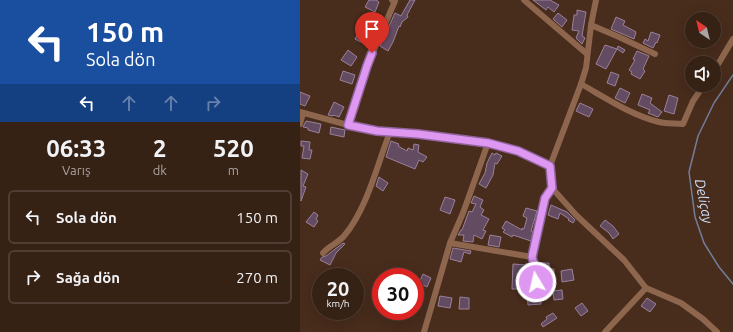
<!DOCTYPE html>
<html lang="tr">
<head>
<meta charset="utf-8">
<style>
  :root { --surface:#362115; --page:#3d291e; --text:#f1f3f6; --muted:#aaa3a0; --line:#503e34 }
  body { margin:0; font-family:Ubuntu,sans-serif; background:var(--page); color:var(--text); height:100vh; display:flex; flex-direction:column; font-size:15px; white-space:nowrap }
  * { box-sizing:border-box; margin:0 }
  p { font-size:13px; color:var(--muted) }
  .icon { flex:none; width:22px; height:22px; fill:none; stroke:currentColor; stroke-width:2; stroke-linecap:round; stroke-linejoin:round }
  .map { position:relative; flex:1; overflow:hidden }
  .panel { display:flex; flex-direction:column; background:var(--surface); width:300px }
  .panel>* { flex:none }
  .top-card { background:#1a4fa0; color:#fff; overflow:hidden }
  .needle { width:26px; rotate:325deg }
  .tools { position:absolute; left:385px; top:12px; display:grid; gap:8px }
  .tools a { display:grid; place-items:center; width:36px; height:36px; border-radius:50%; background:var(--surface); box-shadow:0 4px 16px #0002,0 0 0 1px var(--line); font-size:20px }
  .speed { position:absolute; left:12px; top:268px; display:flex; gap:8px; font-size:20px; font-weight:700; text-align:center }
  .speed>* { display:grid; place-content:center; width:52px; height:52px; border-radius:50%; background:var(--surface); box-shadow:0 4px 16px #0002,0 0 0 1px var(--line); line-height:1 }
  .speed small { font-size:10px; font-weight:400 }
  .speed .limit { border:6px solid #d22; background:#fff; color:#111 }
  .pin { position:absolute; display:grid; place-items:center; width:34px; height:34px; color:#fff; margin:-41px -17px; border-radius:50% 50% 50% 0; rotate:-45deg; box-shadow:0 0 4px #0007 }
  .pin .icon { rotate:45deg }
  .me { position:absolute; width:44px; margin:-22px; rotate:351deg; stroke-linejoin:round; filter:drop-shadow(0 0 3px #0008) }
  .turn { display:flex; align-items:center; gap:14px; height:84px; padding:0 20px; font-size:18px }
  .turn .icon { width:52px; height:52px; stroke-width:2.5 }
  .turn b { display:block; font-size:28px; line-height:34px }
  .lanes { display:flex; align-items:center; height:38px; padding:0 20px; background:#0003; justify-content:center; gap:20px; direction:ltr }
  .lanes .off { opacity:.35 }
  .eta { display:flex; justify-content:space-evenly; align-items:center; height:68px; text-align:center }
  .eta b { font-size:24px; font-weight:600; line-height:28px }
  ul { padding:0; list-style:none }
  li { display:flex; align-items:center; gap:12px; height:54px; margin:0 8px 6px; padding:0 12px; border:2px solid var(--line); border-radius:6px }
  li div { flex:1 }
  li b { display:block; font-size:15px }
  li em { font-style:normal }
  main { display:flex; flex:1; min-height:0 }
  .map>svg:first-child { display:block }
</style>
</head>
<body>
<main>
<section class="panel">
<div class="top-card">
<div class="turn"><svg class="icon" aria-label="left" viewBox="0 0 24 24"><path d="M17 20v-9H6M10 6l-5 5 5 5"/></svg><div><b>150 m</b>Sola dön</div></div>
<div class="lanes"><svg class="icon" aria-label="left" viewBox="0 0 24 24"><path d="M17 20v-9H6M10 6l-5 5 5 5"/></svg><svg class="icon off" aria-label="ahead" viewBox="0 0 24 24"><path d="M12 20V5M6 11l6-6 6 6"/></svg><svg class="icon off" aria-label="ahead" viewBox="0 0 24 24"><path d="M12 20V5M6 11l6-6 6 6"/></svg><svg class="icon off" aria-label="right" viewBox="0 0 24 24"><path d="M7 20v-9h11M14 6l5 5-5 5"/></svg></div>
</div>
<div class="eta">
<div><b>06:33</b><p>Varış</p></div>
<div><b>2</b><p>dk</p></div>
<div><b>520</b><p>m</p></div>
</div>
<ul>
<li><svg class="icon" aria-label="left" viewBox="0 0 24 24"><path d="M17 20v-9H6M10 6l-5 5 5 5"/></svg><div><b>Sola dön</b></div><em>150 m</em></li>
<li><svg class="icon" aria-label="right" viewBox="0 0 24 24"><path d="M7 20v-9h11M14 6l5 5-5 5"/></svg><div><b>Sağa dön</b></div><em>270 m</em></li>
</ul>
</section>
<div class="map">
<svg width="433" height="332" viewBox="0 0 433 332">
  <rect width="100%" height="100%" fill="#482c1c"/>
  <g fill="none" stroke-linecap="round" stroke-linejoin="round">
    <polyline stroke="#727e9a" stroke-width="1.5" points="433,75 414,103 398,136 389,172 395,217 404,243 419,267 433,284"/>
  </g>
  <g fill="#634b62" stroke="#9b819a">
    <polygon points="69,0 76,0 79,2 75,12 65,7"/>
    <polygon points="110,0 115,0 107,15 108,17 102,22 100,27 99,26 93,42 88,51 80,46 95,13 101,16"/>
    <polygon points="233,0 250,0 259,5 254,12 248,7 246,10"/>
    <polygon points="277,10 286,12 282,36 285,38 282,44 276,38 279,31 272,30 274,15 277,15"/>
    <polygon points="258,13 267,20 262,27 253,19"/>
    <polygon points="316,17 325,21 323,25 336,32 334,39 311,29"/>
    <polygon points="60,30 70,35 65,44 55,39"/>
    <polygon points="351,32 360,35 357,43 356,42 353,48 343,43 345,39 348,41"/>
    <polygon points="305,45 317,49 318,46 325,50 323,53 317,49 306,69 296,64"/>
    <polygon points="48,50 57,57 51,66 41,60"/>
    <polygon points="337,51 349,56 343,69 345,71 340,79 331,74 332,72 329,70 335,60 333,59"/>
    <polygon points="43,71 55,75 52,84 40,80"/>
    <polygon points="311,72 319,75 315,86 307,83"/>
    <polygon points="320,88 330,93 325,103 315,98"/>
    <polygon points="0,92 10,96 5,106 0,104"/>
    <polygon points="342,94 352,98 350,103 362,112 358,117 348,113 350,110 338,105"/>
    <polygon points="369,95 378,98 374,114 364,111"/>
    <polygon points="34,102 44,107 39,117 34,115 33,116 28,115"/>
    <polygon points="280,103 293,109 289,117 276,111"/>
    <polygon points="6,121 21,124 19,133 8,130 8,128 3,127"/>
    <polygon points="31,127 45,130 44,137 30,134"/>
    <polygon points="1,141 10,142 9,150 12,150 10,159 2,158 4,146 1,146"/>
    <polygon points="91,141 99,144 98,146 107,151 108,148 113,150 114,144 119,145 118,152 127,157 123,162 119,160 115,169 86,157"/>
    <polygon points="192,153 195,155 196,153 202,156 197,164 195,163 193,175 186,188 179,184 185,173 187,163"/>
    <polygon points="1,170 8,174 3,186 6,187 1,201"/>
    <polygon points="79,177 88,183 83,191 76,186"/>
    <polygon points="174,196 183,200 180,207 184,210 181,215 189,219 183,230 186,231 182,239 174,235 173,242 163,241 164,235 158,235 161,230 162,230 169,211 172,212 176,204 171,203"/>
    <polygon points="145,197 155,200 150,214 140,210"/>
    <polygon points="251,205 267,212 275,220 273,223 268,220 269,219 260,213 258,219 248,215"/>
    <polygon points="226,208 237,211 231,231 233,232 231,241 213,235 212,237 203,232 205,230 202,228 206,221 222,230 222,228 224,229 227,218 223,216"/>
    <polygon points="14,212 18,215 16,219 18,221 14,227 6,222"/>
    <polygon points="305,220 313,226 319,234 313,239 309,233 300,226"/>
    <polygon points="190,235 201,237 199,247 188,245"/>
    <polygon points="43,243 45,244 36,253 30,265 20,260 22,257 26,256"/>
    <polygon points="153,248 171,251 170,254 164,252 161,262 150,259"/>
    <polygon points="226,263 229,264 232,272 231,276 230,276 230,289 212,289 213,264 226,265"/>
    <polygon points="239,263 249,263 249,269 254,269 254,273 241,274"/>
    <polygon points="272,269 274,280 262,282 261,271"/>
    <polygon points="123,274 131,278 127,287 119,283"/>
    <polygon points="262,290 263,299 254,300 253,291"/>
    <polygon points="227,293 240,293 241,304 228,305"/>
    <polygon points="140,296 152,298 150,308 138,306"/>
    <polygon points="160,297 169,298 169,309 159,309"/>
    <polygon points="347,298 356,304 350,312 341,306"/>
    <polygon points="282,303 288,311 281,316 275,308"/>
    <polygon points="253,313 257,318 243,327 241,324 247,319 246,317"/>
  </g>
  <g fill="none" stroke-linecap="round" stroke-linejoin="round">
    <g stroke="#8d664d" stroke-width="6">
      <polyline points="224,0 287,54"/>
      <polyline points="291,25 319,37 355,54"/>
      <polyline points="414,71 433,39"/>
      <path d="M281,84C306,98 331,115 359,122C367,124 375,123 383,124L393,101L404,85"/>
      <polyline points="0,112 48,125 77,131 118,134 188,143 218,151 250,166"/>
      <polyline points="0,124 3,113"/>
      <polyline points="48,125 67,66 95,1 92,0"/>
      <polyline points="252,188 276,215 324,260 346,288 381,303 403,319 417,332"/>
      <polyline points="150,243 232,257"/>
      <path d="M23,253C29,246 38,243 44,236C67,209 77,165 90,132"/>
      <polyline points="237,282 236,271 232,257 245,198 252,188 250,166 281,84 286,68 291,25 296,0"/>
      <polyline points="124,332 150,243 163,213 188,143"/>
      <polyline points="305,332 346,288"/>
    </g>
  </g>
  <g fill="none" stroke-linecap="round" stroke-linejoin="round">
    <defs>
      <polyline id="route" points="72,53 67,66 48,125 77,131 118,134 188,143 218,151 250,166 252,188 245,198 232,257 236,271 236,282"/>
    </defs>
    <use href="#route" stroke="#91639d" stroke-width="10"/>
    <use href="#route" stroke="#df98f2" stroke-width="7"/>
  </g>
  <g text-anchor="middle" stroke-width="4" stroke-linejoin="round" paint-order="stroke">
    <g font-size="14" font-style="italic" fill="#cfdffb" stroke="#482c1c">
      <text transform="translate(404 201) rotate(79)" y="5">Deliçay</text>
    </g>
  </g>
</svg>
<div class="tools">
<a><svg class="needle" viewBox="-14 -14 28 28"><path d="M0-13l5 13h-10z" fill="#e53935"/><path d="M0 13l5-13h-10z" fill="#aaa3a0"/></svg></a>
<a><svg class="icon" aria-label="sound" viewBox="0 0 24 24"><path d="M4 9h4l5-4v14l-5-4H4zM17 9q2 3 0 6"/></svg></a>
</div>
<div class="speed"><div>20<small>km/h</small></div><div class="limit">30</div></div>
<div class="pin" style="left:72px;top:53px;background:#d93025"><svg class="icon" aria-label="arrive" viewBox="0 0 24 24"><path d="M6 21V4h12l-3 4 3 4H6"/></svg></div>
<svg class="me" style="left:236px;top:282px" viewBox="-20 -20 40 40"><circle r="17" fill="#df98f2" stroke="#fff" stroke-width="3"/><path d="M0-11L8 9 0 5-8 9z" fill="#fff"/></svg>
</div>
</main>
</body>
</html>
